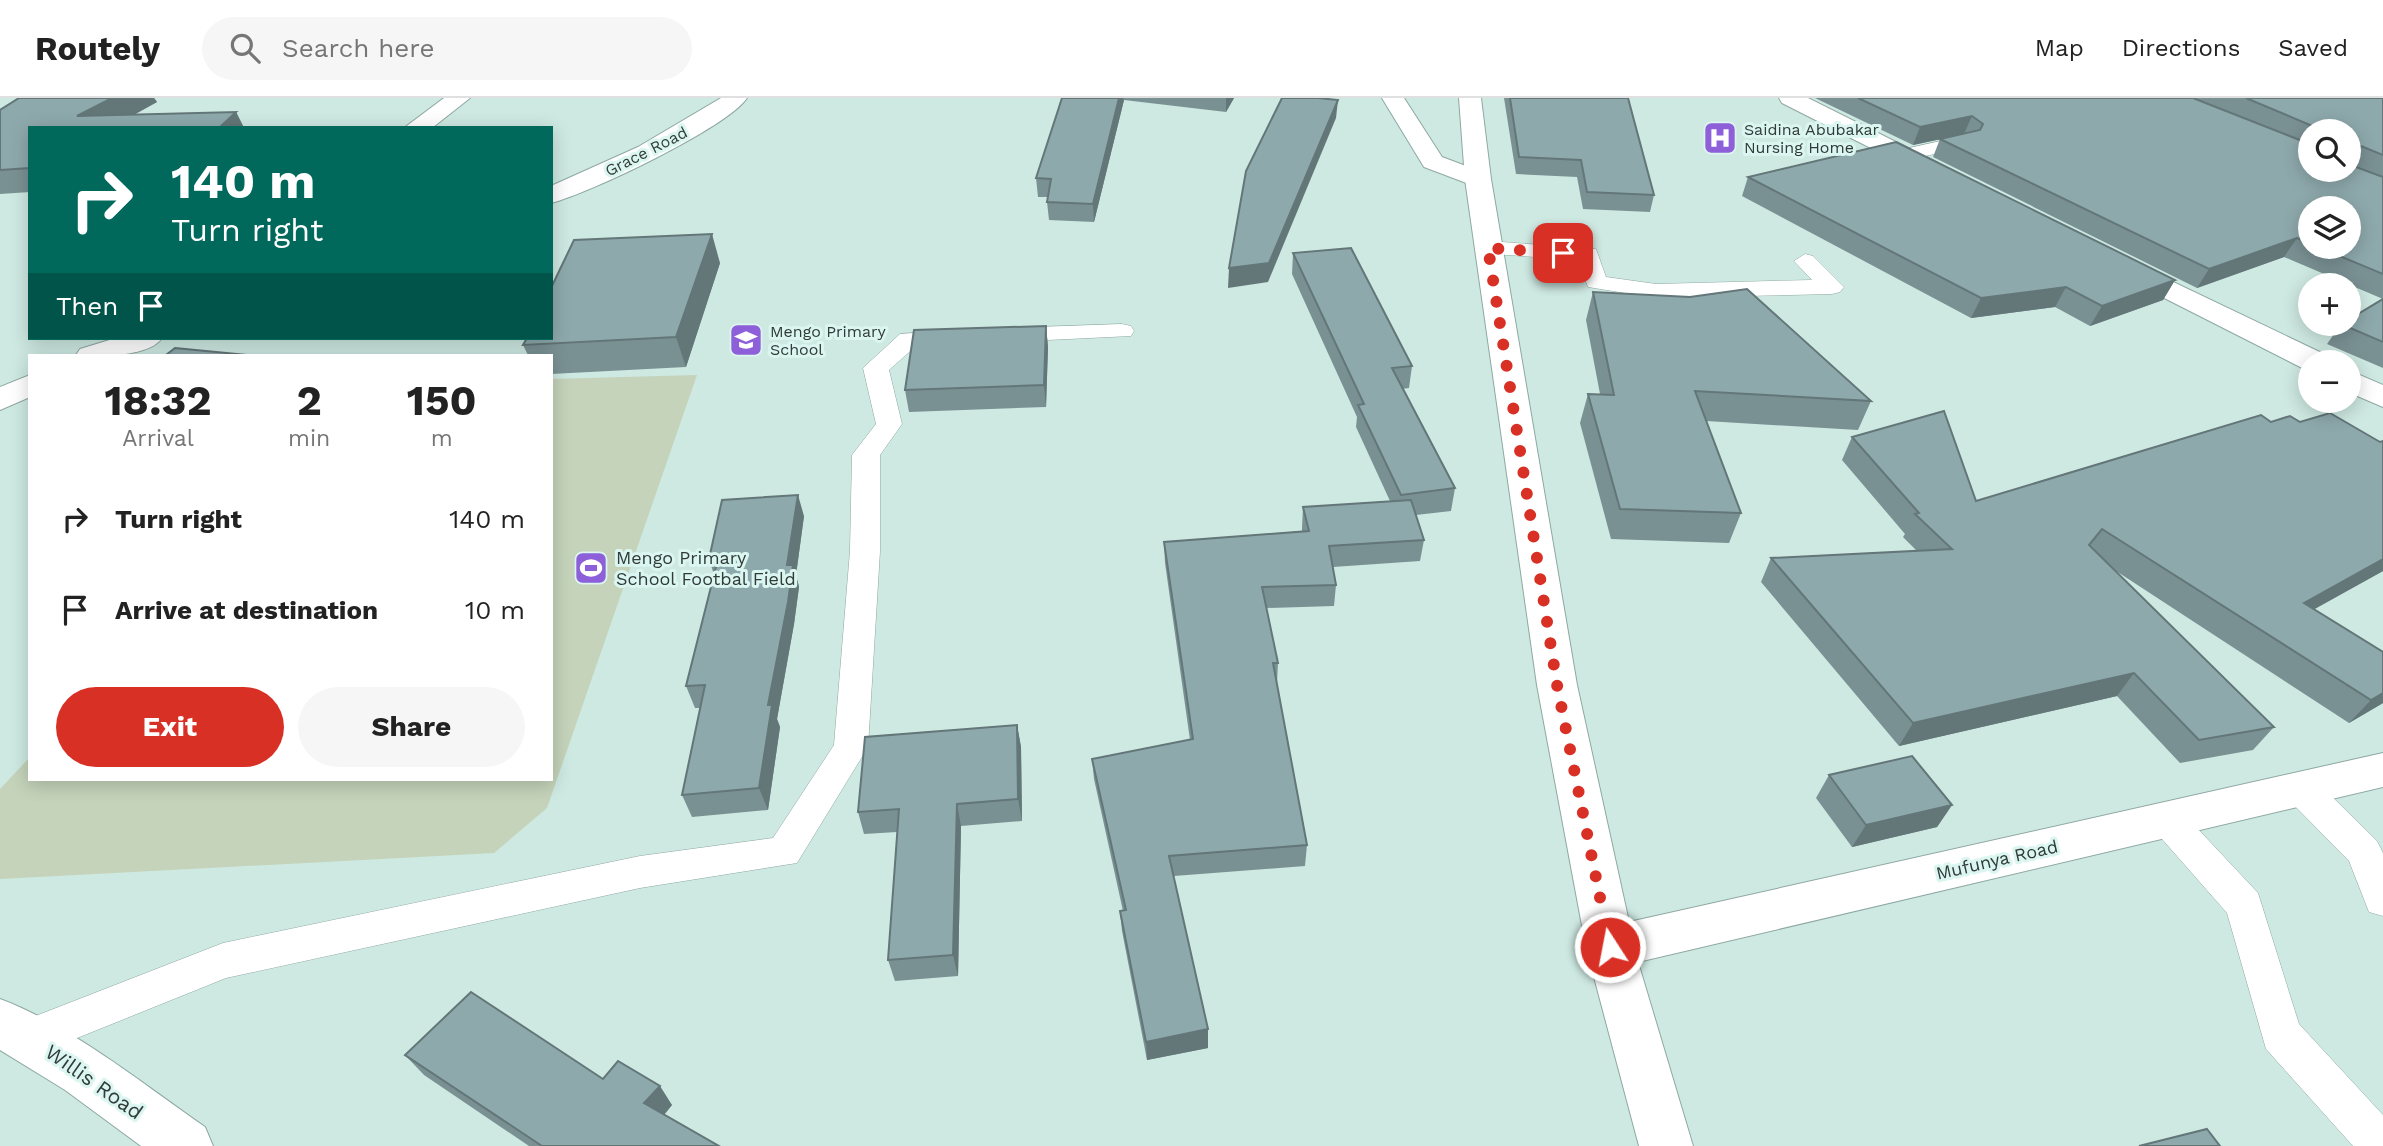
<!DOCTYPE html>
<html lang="en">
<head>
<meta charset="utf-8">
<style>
  :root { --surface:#fff; --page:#f6f6f6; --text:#222; --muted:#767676; --line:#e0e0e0; --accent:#d93025 }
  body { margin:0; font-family:"Work Sans",sans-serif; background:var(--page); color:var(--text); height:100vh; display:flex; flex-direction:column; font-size:26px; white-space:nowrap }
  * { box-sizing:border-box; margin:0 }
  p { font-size:23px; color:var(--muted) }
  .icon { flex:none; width:38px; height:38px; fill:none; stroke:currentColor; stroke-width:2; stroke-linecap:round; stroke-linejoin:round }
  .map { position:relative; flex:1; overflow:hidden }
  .details { position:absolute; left:28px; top:256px; width:525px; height:427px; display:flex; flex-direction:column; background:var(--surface); border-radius:0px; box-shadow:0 4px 18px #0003 }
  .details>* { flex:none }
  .top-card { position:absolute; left:28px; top:28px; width:525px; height:214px; border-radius:0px; box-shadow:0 4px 18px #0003; background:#00695c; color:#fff; overflow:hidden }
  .tools { position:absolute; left:2298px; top:21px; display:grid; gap:14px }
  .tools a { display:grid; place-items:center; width:63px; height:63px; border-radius:50%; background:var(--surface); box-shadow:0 4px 18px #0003; font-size:35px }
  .pin { position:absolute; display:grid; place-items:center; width:60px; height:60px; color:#fff; margin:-30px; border-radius:14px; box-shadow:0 4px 10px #0006 }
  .me { position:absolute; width:77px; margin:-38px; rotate:349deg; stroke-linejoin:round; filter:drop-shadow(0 0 5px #0008) }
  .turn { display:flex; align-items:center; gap:24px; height:147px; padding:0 28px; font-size:32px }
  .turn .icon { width:91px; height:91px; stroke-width:2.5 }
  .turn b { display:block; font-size:49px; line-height:60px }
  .then { display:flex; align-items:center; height:66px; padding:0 28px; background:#0003; gap:14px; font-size:26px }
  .eta { display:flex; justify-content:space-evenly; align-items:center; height:119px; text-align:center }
  .eta b { font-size:42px; font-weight:700; line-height:49px }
  .button { display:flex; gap:14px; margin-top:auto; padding:14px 28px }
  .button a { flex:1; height:80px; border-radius:42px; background:var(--accent); color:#fff; font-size:28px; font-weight:700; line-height:80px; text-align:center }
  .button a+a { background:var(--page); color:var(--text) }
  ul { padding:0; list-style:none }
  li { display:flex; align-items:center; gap:21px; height:91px; padding:0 28px }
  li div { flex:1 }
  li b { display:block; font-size:26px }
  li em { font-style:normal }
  header { display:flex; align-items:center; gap:42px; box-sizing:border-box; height:98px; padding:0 35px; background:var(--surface); border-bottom:2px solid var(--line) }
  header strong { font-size:33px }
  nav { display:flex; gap:38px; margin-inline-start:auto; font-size:24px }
  .search { width:490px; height:63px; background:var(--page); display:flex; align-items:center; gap:18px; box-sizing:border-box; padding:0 24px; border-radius:38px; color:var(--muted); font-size:26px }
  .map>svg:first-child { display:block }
</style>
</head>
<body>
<header>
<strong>Routely</strong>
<div class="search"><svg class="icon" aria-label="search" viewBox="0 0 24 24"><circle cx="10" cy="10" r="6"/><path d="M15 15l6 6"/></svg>Search here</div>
<nav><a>Map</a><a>Directions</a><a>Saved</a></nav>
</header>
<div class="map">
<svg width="2383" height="1048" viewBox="0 0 2383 1048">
  <rect width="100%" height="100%" fill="#cee9e2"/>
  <polygon fill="#c4d3ba" points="697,277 547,710 494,755 0,781 0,691 30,659 30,681 551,681 551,281"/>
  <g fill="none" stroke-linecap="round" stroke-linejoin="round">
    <defs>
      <g id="lane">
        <polygon points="1963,38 1973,44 1970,48 1903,63 1893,57 1896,53"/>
        <polygon points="1488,143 1596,151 1606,179 1656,186 1812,182 1794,163 1805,156 1813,158 1844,189 1840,194 1832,196 1656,200 1588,189 1578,162 1480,155 1477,150"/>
        <polygon points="1122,226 1131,228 1134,233 1131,238 1006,244 997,242 994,237 997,232 1006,230"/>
        <polygon points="954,232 963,234 966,239 963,244 916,248 889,272 902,326 880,357 880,453 868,649 797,765 640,790 226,880 30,959 15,954 9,940 15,926 223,845 640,758 773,740 834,647 850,453 852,357 876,326 863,270 900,236"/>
        <polygon points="2302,678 2315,682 2377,743 2383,755 2383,818 2369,814 2349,763 2289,702 2284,692 2289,682"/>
        <polygon points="2168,708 2181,713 2258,795 2299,926 2383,1017 2383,1048 2353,1048 2266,951 2227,815 2155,733 2150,723 2155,713"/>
      </g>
      <g id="street">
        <polygon points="444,0 470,0 432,30 404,30"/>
        <path d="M721,0H747C728,29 588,96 551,105V88L638,49Z"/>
        <polygon points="1382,0 1404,0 1442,59 1487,76 1491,81 1487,86 1469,86 1424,69"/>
        <polygon points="1779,0 1808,0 1938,65 1942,70 1938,75 1920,75 1782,5"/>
        <polygon points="2123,160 2326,257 2330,264 2310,264 2310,272 2304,271 2113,174 2109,168 2113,162"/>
        <path d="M116,240H162C148,260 98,258 76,257L80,251Z"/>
        <polygon points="2348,272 2383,287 2383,309 2348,294"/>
        <polygon points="30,277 30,299 0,312 0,289"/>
      </g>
      <g id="secondary">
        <polygon points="1459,0 1481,0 1491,81 1577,587 1629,824 2383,655 2383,689 1638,864 1693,1048 1639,1048 1586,849 1537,587 1465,81"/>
        <path d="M0,901C70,927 143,986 205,1029L213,1048H141L65,992L0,952Z"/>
      </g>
    </defs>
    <use href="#lane" stroke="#8ea8a2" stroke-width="1"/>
    <use href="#street" stroke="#8ea8a2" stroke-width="2"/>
    <use href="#secondary" stroke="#8ea8a2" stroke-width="2"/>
    <use href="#lane" fill="#fff" fill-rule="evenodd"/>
    <use href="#street" fill="#fff" fill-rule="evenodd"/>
    <use href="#secondary" fill="#fff" fill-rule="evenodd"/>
  </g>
  <g fill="#7a9194" fill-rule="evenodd">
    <polygon points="19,0 154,0 157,4 134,17 236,14 244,30 30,30 30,94 0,96 0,12"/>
    <polygon points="1062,0 1234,0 1226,14 1124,2 1094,124 1049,122 1047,104 1048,99 1038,99 1036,80"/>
    <polygon points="1504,0 1628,0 1654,97 1650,114 1583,111 1577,79 1516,76"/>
    <path d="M1815,0H2383V270L2327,246L2341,226L2383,201L2284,159L2197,190L1933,59L1940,41L1946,40L1913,47ZM2310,33H2348L2310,72ZM2310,110L2348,149H2310Z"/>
    <polygon points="1748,79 2175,182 2163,202 2090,228 2055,209 1971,220 1742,98"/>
    <polygon points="1293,155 1412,268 1409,290 1402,291 1455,390 1451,413 1416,417 1424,442 1420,463 1333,469 1336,487 1334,508 1266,510 1278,565 1277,585 1307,747 1305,768 1174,778 1208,950 1147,962 1122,833 1120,813 1123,813 1094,681 1092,661 1190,642 1165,465 1164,444 1302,433 1302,430 1303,409 1390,403 1356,329 1357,319 1292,176"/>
    <polygon points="720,165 686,269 551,276 551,257 528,257 523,247"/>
    <polygon points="1593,194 1871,303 1858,332 1706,323 1741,415 1729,445 1611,441 1580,325 1588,296 1600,296 1586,222"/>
    <polygon points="1046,228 1048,249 1046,309 909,314 905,292"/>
    <polygon points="1852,339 1976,403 2383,473 2314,511 2383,605 2349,625 2113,471 2274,629 2253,652 2180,665 2117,598 1899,648 1761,484 1771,460 1917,453 1903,439 1905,436 1842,362"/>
    <polygon points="804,418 796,477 799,489 794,526 777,621 780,629 768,712 692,719 682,697 700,610 695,610 686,588 714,477 709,461"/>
    <polygon points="1017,627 1021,649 1022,723 961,728 958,878 895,883 888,862 897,734 864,736 858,714"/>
    <polygon points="1829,677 1952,707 1937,729 1852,749 1816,700"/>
    <polygon points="405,957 603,981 672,1007 664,1017 719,1048 529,1048 424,977"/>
  </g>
  <g fill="#637678">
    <polygon points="112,0 154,0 157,4 109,30 77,18"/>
    <polygon points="1119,0 1123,0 1124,2 1094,124 1093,106"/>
    <polygon points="1226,0 1234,0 1226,14"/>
    <polygon points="1338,2 1336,20 1268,184 1228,190 1229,170"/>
    <polygon points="236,14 244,30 219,30"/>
    <polygon points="1972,18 1964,36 1913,47 1920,29"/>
    <polygon points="2361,48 2348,67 2348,50"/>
    <polygon points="712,136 720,165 686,269 676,239"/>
    <polygon points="2297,140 2284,159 2197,190 2209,171"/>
    <polygon points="2175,182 2163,202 2090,228 2102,208"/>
    <polygon points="2066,189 2055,209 1971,220 1981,200"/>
    <polygon points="1046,228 1048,249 1046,309 1044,287"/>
    <polygon points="798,397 804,418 796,477 799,489 794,526 777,621 780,629 768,712 759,690 768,607"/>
    <polygon points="2383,461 2383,473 2284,528 2304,505"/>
    <polygon points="2134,575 2117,598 1899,648 1913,625"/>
    <polygon points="2383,595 2383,605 2349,625 2371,602"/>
    <polygon points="1017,627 1021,649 1022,723 1018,701"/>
    <polygon points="957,706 961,728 958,878 953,857"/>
    <polygon points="1952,707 1937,729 1852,749 1866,727"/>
    <polygon points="1208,931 1208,950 1147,962 1146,944"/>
    <polygon points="660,988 672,1007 657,1025 644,1005"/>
  </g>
  <g fill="#8ea9ac" stroke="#637678" stroke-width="2">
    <polygon points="19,0 112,0 77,18 236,14 219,30 30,30 30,70 0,72 0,12"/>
    <polygon points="1062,0 1119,0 1093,106 1047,104 1051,81 1036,80"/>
    <polygon points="1282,0 1318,0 1338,2 1269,165 1229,170 1246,73"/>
    <polygon points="1510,0 1628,0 1654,97 1587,94 1581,62 1519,59"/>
    <polygon points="1858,0 2193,0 2310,46 2310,72 2348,72 2348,66 2383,79 2383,176 2318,149 2348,149 2348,110 2310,110 2310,145 2297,140 2209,171 1940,41 1980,32 1983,26 1972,18 1920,29"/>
    <polygon points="2246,0 2383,0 2383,57 2361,48 2348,50 2348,33 2323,33 2322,32"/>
    <polygon points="1896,44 2175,182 2102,208 2066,189 1981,200 1748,79"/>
    <polygon points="712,136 676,239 523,247 527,240 551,240 551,190 574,142"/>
    <polygon points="1351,150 1412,268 1392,270 1455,390 1401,397 1358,307 1364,306 1293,155"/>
    <polygon points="1747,191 1871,303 1695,293 1741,415 1620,411 1588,296 1614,297 1593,194 1690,199"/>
    <polygon points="2383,201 2383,244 2341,226 2348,226 2348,222"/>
    <polygon points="1046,228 1044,287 905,292 914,232"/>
    <polygon points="175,250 247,257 166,257"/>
    <polygon points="1944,313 1976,403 2261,317 2271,324 2290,318 2300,324 2330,315 2380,344 2383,343 2383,461 2304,505 2383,554 2383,595 2371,602 2102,431 2089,447 2274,629 2199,642 2134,575 1913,625 1771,460 1952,451 1915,416 1919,415 1852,339"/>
    <polygon points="798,397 787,467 793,467 788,504 768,607 772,607 759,690 682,697 705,587 686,588 718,461 709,461 722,402"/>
    <polygon points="1411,402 1424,442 1329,448 1336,487 1262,489 1278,565 1273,565 1307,747 1169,758 1208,931 1146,944 1120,813 1126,812 1092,661 1193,641 1164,444 1309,433 1303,409"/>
    <polygon points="1017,627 1018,701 957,706 953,857 888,862 899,711 858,714 865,639"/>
    <polygon points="1912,658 1952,707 1866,727 1829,677"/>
    <polygon points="471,894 603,981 618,963 660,988 644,1005 719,1048 542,1048 405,957"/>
    <polygon points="2207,1031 2220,1048 2139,1048"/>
  </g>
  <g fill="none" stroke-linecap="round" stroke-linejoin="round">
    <polyline stroke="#d93025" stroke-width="12" stroke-dasharray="0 21.6" points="1563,155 1488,150 1557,587 1610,849"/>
  </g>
  <defs>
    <symbol id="hospital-square" viewBox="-11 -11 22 22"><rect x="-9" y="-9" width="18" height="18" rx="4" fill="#8d5fd9" stroke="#dbf6f0"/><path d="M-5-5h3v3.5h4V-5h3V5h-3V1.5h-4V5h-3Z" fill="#fff"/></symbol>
    <symbol id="school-square" viewBox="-11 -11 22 22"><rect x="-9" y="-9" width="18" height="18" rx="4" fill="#8d5fd9" stroke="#dbf6f0"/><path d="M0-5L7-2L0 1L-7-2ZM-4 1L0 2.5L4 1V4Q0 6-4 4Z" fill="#fff"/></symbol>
    <symbol id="stadium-square" viewBox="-11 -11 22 22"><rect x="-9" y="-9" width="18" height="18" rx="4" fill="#8d5fd9" stroke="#dbf6f0"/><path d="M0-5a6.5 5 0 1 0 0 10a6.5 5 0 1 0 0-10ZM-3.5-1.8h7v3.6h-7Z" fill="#fff"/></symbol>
  </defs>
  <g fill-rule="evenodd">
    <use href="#hospital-square" x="1701" y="21" width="38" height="38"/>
    <use href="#school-square" x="727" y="223" width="38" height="38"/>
    <use href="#stadium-square" x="572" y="451" width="38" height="38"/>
  </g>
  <g text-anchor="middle" stroke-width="6" stroke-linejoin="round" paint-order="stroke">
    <g font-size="16" fill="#313b39" stroke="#dbf6f0" text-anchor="start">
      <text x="1744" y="37">Saidina Abubakar<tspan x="1744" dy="18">Nursing Home</tspan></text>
      <text x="770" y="239">Mengo Primary<tspan x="770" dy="18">School</tspan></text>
    </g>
    <g font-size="16" fill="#313b39" stroke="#dbf6f0">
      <text transform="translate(646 53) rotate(-27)" y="6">Grace Road</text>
    </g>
    <g font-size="18" fill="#313b39" stroke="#dbf6f0" text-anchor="start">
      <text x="616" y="466">Mengo Primary<tspan x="616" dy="21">School Footbal Field</tspan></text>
    </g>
    <g font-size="18" fill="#313b39" stroke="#dbf6f0">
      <text transform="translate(1997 762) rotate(-13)" y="6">Mufunya Road</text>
    </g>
    <g font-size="21" fill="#313b39" stroke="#dbf6f0">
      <text transform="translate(94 984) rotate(35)" y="7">Willis Road</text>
    </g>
  </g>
</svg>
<div class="tools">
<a><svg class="icon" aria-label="search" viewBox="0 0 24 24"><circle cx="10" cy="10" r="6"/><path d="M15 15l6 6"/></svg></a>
<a><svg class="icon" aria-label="layers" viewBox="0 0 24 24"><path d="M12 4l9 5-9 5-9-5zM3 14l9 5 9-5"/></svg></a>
<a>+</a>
<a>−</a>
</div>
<div class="pin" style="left:1563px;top:155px;background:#d93025"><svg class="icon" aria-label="arrive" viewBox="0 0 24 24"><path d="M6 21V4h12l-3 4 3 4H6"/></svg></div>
<svg class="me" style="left:1610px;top:849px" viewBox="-20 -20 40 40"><circle r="17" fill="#d93025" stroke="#fff" stroke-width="3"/><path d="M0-11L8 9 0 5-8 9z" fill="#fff"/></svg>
<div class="top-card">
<div class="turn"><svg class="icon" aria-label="right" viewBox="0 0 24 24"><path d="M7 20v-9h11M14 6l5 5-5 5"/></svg><div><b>140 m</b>Turn right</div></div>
<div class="then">Then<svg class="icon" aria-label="arrive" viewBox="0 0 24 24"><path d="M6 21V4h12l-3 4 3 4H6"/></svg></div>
</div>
<section class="details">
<div class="eta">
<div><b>18:32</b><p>Arrival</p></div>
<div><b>2</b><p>min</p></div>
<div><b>150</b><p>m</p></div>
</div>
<ul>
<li><svg class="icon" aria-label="right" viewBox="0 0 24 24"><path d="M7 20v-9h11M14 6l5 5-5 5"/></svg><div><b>Turn right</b></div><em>140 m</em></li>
<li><svg class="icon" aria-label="arrive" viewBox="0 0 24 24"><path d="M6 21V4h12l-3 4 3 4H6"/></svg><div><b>Arrive at destination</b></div><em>10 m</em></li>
</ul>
<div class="button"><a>Exit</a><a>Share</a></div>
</section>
</div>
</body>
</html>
